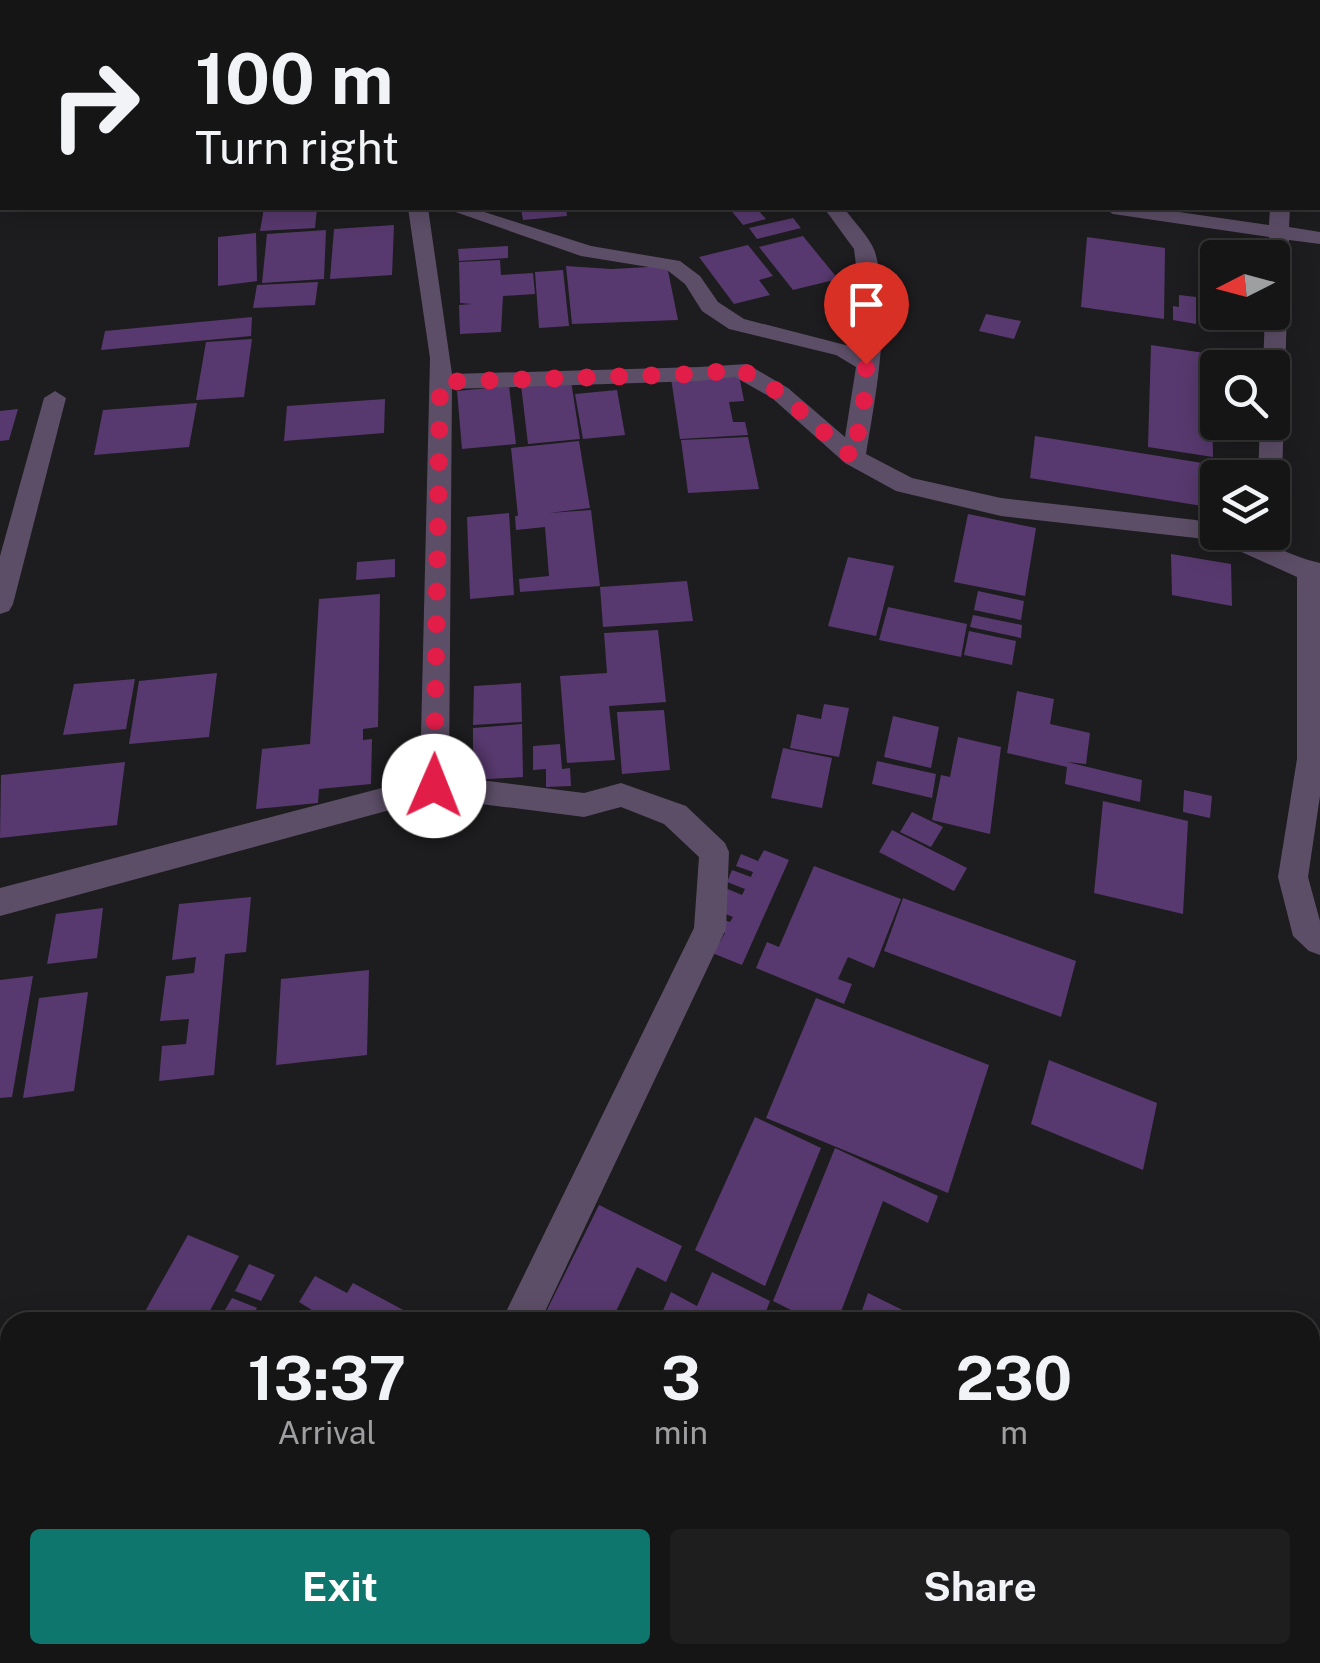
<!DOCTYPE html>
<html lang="en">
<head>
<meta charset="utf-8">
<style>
  :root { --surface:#161516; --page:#1f1e1f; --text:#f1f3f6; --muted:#9e9fa1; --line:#353435; --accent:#0f766e }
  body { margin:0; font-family:"Public Sans",sans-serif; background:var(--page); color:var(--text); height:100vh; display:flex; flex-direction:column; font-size:38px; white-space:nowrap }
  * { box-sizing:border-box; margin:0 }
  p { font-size:32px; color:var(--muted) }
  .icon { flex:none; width:55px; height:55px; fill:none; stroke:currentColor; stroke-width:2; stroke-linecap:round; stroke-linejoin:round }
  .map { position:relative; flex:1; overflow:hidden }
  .side { position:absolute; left:0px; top:1312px; width:1320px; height:352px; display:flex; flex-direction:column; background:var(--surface); border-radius:30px 30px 0 0; box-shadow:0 5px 25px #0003,0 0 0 2px var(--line) }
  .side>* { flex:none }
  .hud { position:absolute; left:0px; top:0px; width:1320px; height:210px; box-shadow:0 5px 25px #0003,0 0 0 2px var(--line); background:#161516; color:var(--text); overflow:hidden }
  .needle { width:65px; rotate:264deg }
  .fabs { position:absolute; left:1200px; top:240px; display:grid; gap:20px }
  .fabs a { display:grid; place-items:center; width:90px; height:90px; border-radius:10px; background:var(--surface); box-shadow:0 5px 25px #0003,0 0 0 2px var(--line); font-size:50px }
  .pin { position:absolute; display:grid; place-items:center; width:85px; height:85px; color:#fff; margin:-102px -42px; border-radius:50% 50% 50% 0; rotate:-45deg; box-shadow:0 0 10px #0007 }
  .pin .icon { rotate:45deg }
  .me { position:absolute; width:110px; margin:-55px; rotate:1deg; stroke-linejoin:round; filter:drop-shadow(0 0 8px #0008) }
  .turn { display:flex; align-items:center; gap:35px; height:210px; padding:0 30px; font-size:45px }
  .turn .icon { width:130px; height:130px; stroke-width:2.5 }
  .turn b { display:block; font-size:70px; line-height:85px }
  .eta { display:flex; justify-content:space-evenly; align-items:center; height:170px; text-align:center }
  .eta b { font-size:60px; font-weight:700; line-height:70px }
  .button { display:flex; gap:20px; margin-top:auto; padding:20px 30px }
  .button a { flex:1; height:115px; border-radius:10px; background:var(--accent); color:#fff; font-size:40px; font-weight:700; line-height:115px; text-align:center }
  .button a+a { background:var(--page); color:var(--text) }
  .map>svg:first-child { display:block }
</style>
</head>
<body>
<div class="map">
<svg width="1320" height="1663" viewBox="0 0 1320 1663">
  <rect width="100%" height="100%" fill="#1d1c1e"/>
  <g fill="#58396f">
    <polygon points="264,208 317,208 315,228 260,231"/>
    <polygon points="521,208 566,208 567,216 523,220"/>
    <polygon points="729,208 756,208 766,219 743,225"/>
    <polygon points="793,218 801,228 757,239 749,228"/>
    <polygon points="394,225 392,275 330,279 334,229"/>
    <polygon points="326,230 324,279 262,283 267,234"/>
    <polygon points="256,233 257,281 218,286 218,237"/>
    <polygon points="803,236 838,279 793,290 759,247"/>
    <polygon points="1087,237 1165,248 1164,319 1081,307"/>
    <polygon points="748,245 773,276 759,280 770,295 734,304 699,257"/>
    <polygon points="508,246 508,258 459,261 458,249"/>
    <polygon points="500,260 501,275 533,273 535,294 503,296 501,332 460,334 459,305 472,304 460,303 459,262"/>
    <polygon points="566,266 612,269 667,266 678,320 572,324"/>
    <polygon points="563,270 569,326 539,328 535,272"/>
    <polygon points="318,282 315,305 253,308 257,285"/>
    <polygon points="1179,295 1196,297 1196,324 1173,320 1173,306 1179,307"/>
    <polygon points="986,314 1021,321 1014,339 979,331"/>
    <polygon points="252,317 251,336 101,350 105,331"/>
    <polygon points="252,339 244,397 196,400 206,342"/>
    <polygon points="1151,345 1211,354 1213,457 1148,447"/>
    <polygon points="739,375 744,401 729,402 733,422 745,422 748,435 680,439 671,378"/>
    <polygon points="571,381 580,439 528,444 521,385"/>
    <polygon points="509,386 516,444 462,449 457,391"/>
    <polygon points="617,390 625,435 583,439 575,394"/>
    <polygon points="385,399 384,433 284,441 287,406"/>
    <polygon points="197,403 189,447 94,455 103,410"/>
    <polygon points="18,409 9,440 0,441 0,411"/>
    <polygon points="1035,436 1202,463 1202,506 1030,478"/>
    <polygon points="748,437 759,489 688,493 681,440"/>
    <polygon points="579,441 590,508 549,513 591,510 600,586 520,592 519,579 549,576 545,527 516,530 515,516 518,516 511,448"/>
    <polygon points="509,513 514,595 470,599 467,517"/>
    <polygon points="968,514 1036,528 1025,596 954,582"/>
    <polygon points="1171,554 1231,564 1232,606 1172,595"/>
    <polygon points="848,557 894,566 876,636 828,626"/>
    <polygon points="395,559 395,577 356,580 357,562"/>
    <polygon points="687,581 693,621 603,627 600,587"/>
    <polygon points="978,591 1024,601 1021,620 974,610"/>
    <polygon points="380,594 378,727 363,729 363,740 372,739 371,784 319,789 318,803 256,809 262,749 310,744 319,599"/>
    <polygon points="888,607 967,624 961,657 879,640"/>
    <polygon points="973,615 1022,625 1021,638 970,627"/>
    <polygon points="658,630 666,702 609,706 615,760 567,763 560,676 607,673 604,633"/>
    <polygon points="969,631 1016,641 1012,665 964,655"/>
    <polygon points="217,673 209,737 129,744 139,681"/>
    <polygon points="135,679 126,729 63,735 74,684"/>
    <polygon points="521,683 522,722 473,725 474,686"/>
    <polygon points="1017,691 1054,699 1050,724 1090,733 1086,764 1067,762 1142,780 1140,802 1065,784 1067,767 1007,753"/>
    <polygon points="824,704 849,708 839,757 790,748 797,714 821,719"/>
    <polygon points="664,710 670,770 622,774 617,712"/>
    <polygon points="893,716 939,727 931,768 884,757"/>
    <polygon points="522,724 523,777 473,780 473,728"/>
    <polygon points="958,737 1001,747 990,834 932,820 941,775 950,777"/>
    <polygon points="560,744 562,769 570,768 571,786 546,787 546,769 533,770 533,746"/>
    <polygon points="783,748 832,758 822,808 771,798"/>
    <polygon points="877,761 936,774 932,798 872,784"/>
    <polygon points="125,762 117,825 0,838 1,775"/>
    <polygon points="1184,790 1212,796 1210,818 1183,812"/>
    <polygon points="1103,801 1188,821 1183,914 1094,893"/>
    <polygon points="912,812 943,827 931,847 900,832"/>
    <polygon points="892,830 967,868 954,891 879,852"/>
    <polygon points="764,850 789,860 742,965 702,949 708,937 720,942 725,933 711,927 716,917 730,922 733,917 713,909 723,887 742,895 745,889 727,882 732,870 751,877 753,872 736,866 741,854 758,861"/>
    <polygon points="814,866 901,899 874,968 848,957 838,979 852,984 844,1004 756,968 767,942 779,947"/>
    <polygon points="251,897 246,952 225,954 214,1075 159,1081 162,1046 186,1044 189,1019 160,1021 166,976 194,973 196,957 172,960 179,904"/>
    <polygon points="903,898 1076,961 1061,1017 884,951"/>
    <polygon points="103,908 97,958 47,964 56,914"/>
    <polygon points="369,970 367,1055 276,1065 281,979"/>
    <polygon points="33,976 12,1097 0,1098 0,980"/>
    <polygon points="88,992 74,1091 23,1098 39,998"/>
    <polygon points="816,998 989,1065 948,1193 766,1118"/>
    <polygon points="1049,1060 1157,1103 1143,1170 1031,1124"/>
    <polygon points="755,1117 821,1148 765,1286 695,1250"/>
    <polygon points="835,1148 938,1196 928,1223 883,1201 837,1322 815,1322 773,1301"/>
    <polygon points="599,1205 682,1246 666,1282 637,1267 611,1322 541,1322"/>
    <polygon points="188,1235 239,1256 204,1322 139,1322"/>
    <polygon points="249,1264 275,1275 261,1301 235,1291"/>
    <polygon points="712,1272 770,1301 762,1322 658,1322 671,1292 697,1306"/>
    <polygon points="315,1276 347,1293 353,1283 407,1312 401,1322 331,1322 299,1302"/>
    <polygon points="868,1293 927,1322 858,1322"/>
    <polygon points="232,1298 257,1308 249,1322 218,1322"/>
  </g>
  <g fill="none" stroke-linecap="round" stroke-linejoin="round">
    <g fill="#5c4e67" fill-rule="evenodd">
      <rect x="150" y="0" width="16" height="2"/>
      <polygon points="672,0 689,0 690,2 674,2"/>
      <rect x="1292" y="0" width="16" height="2"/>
      <path d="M408,208H428L452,374L699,367L747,364L788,388L845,437L856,367L836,355L729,329L702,311L685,284L667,270L581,256L444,208H472L591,246L680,261L700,276L718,302L744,319L857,348L859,289L854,249L824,208H844C853,221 870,237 875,252C892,310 876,395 866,454L912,478L1001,498L1196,520L1218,526V532C1256,532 1283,555 1320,563V796L1308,877L1320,921V955L1309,951L1293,936L1278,877L1297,759V577L1235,549L1196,538L1001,516L896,491L845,463L772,398L735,377L699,381L452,389L449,776L584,793L621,783L686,806L725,843L729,852L726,929L540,1322H501L694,928L699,857L664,824L621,807L584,817L434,798L0,916V888L420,778L430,358Z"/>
      <polygon points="1103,208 1151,208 1269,225 1270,208 1290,208 1289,227 1320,232 1320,244 1289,240 1282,478 1279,484 1272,486 1272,478 1258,478 1260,422 1272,422 1272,368 1263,368 1265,312 1272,312 1269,237 1113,214"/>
      <polygon points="55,391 66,398 13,604 9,611 0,614 0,556 44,398"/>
      <polygon points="347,1655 392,1655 388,1663 344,1663"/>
    </g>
  </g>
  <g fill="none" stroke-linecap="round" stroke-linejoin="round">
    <polyline stroke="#e11d48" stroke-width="18" stroke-dasharray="0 32.4" points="434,786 440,382 699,374 740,369 780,393 853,458 866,390 866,364"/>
  </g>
</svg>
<div class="fabs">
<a><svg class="needle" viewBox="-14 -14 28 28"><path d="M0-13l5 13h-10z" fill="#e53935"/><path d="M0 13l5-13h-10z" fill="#9e9fa1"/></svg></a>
<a><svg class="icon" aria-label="search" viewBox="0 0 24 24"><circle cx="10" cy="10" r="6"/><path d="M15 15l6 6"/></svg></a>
<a><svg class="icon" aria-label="layers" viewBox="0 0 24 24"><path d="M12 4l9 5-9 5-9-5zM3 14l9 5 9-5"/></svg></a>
</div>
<div class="pin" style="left:866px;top:364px;background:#d93025"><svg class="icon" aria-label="arrive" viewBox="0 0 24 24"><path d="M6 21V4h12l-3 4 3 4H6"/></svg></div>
<svg class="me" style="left:434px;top:786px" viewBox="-20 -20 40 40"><circle r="19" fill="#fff"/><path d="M0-13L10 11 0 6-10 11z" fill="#e11d48"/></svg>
<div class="hud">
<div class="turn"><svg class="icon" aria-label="right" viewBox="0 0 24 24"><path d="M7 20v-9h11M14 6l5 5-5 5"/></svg><div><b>100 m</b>Turn right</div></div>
</div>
<section class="side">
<div class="eta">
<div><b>13:37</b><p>Arrival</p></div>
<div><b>3</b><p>min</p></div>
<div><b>230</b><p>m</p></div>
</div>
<div class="button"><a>Exit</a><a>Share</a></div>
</section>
</div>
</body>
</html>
